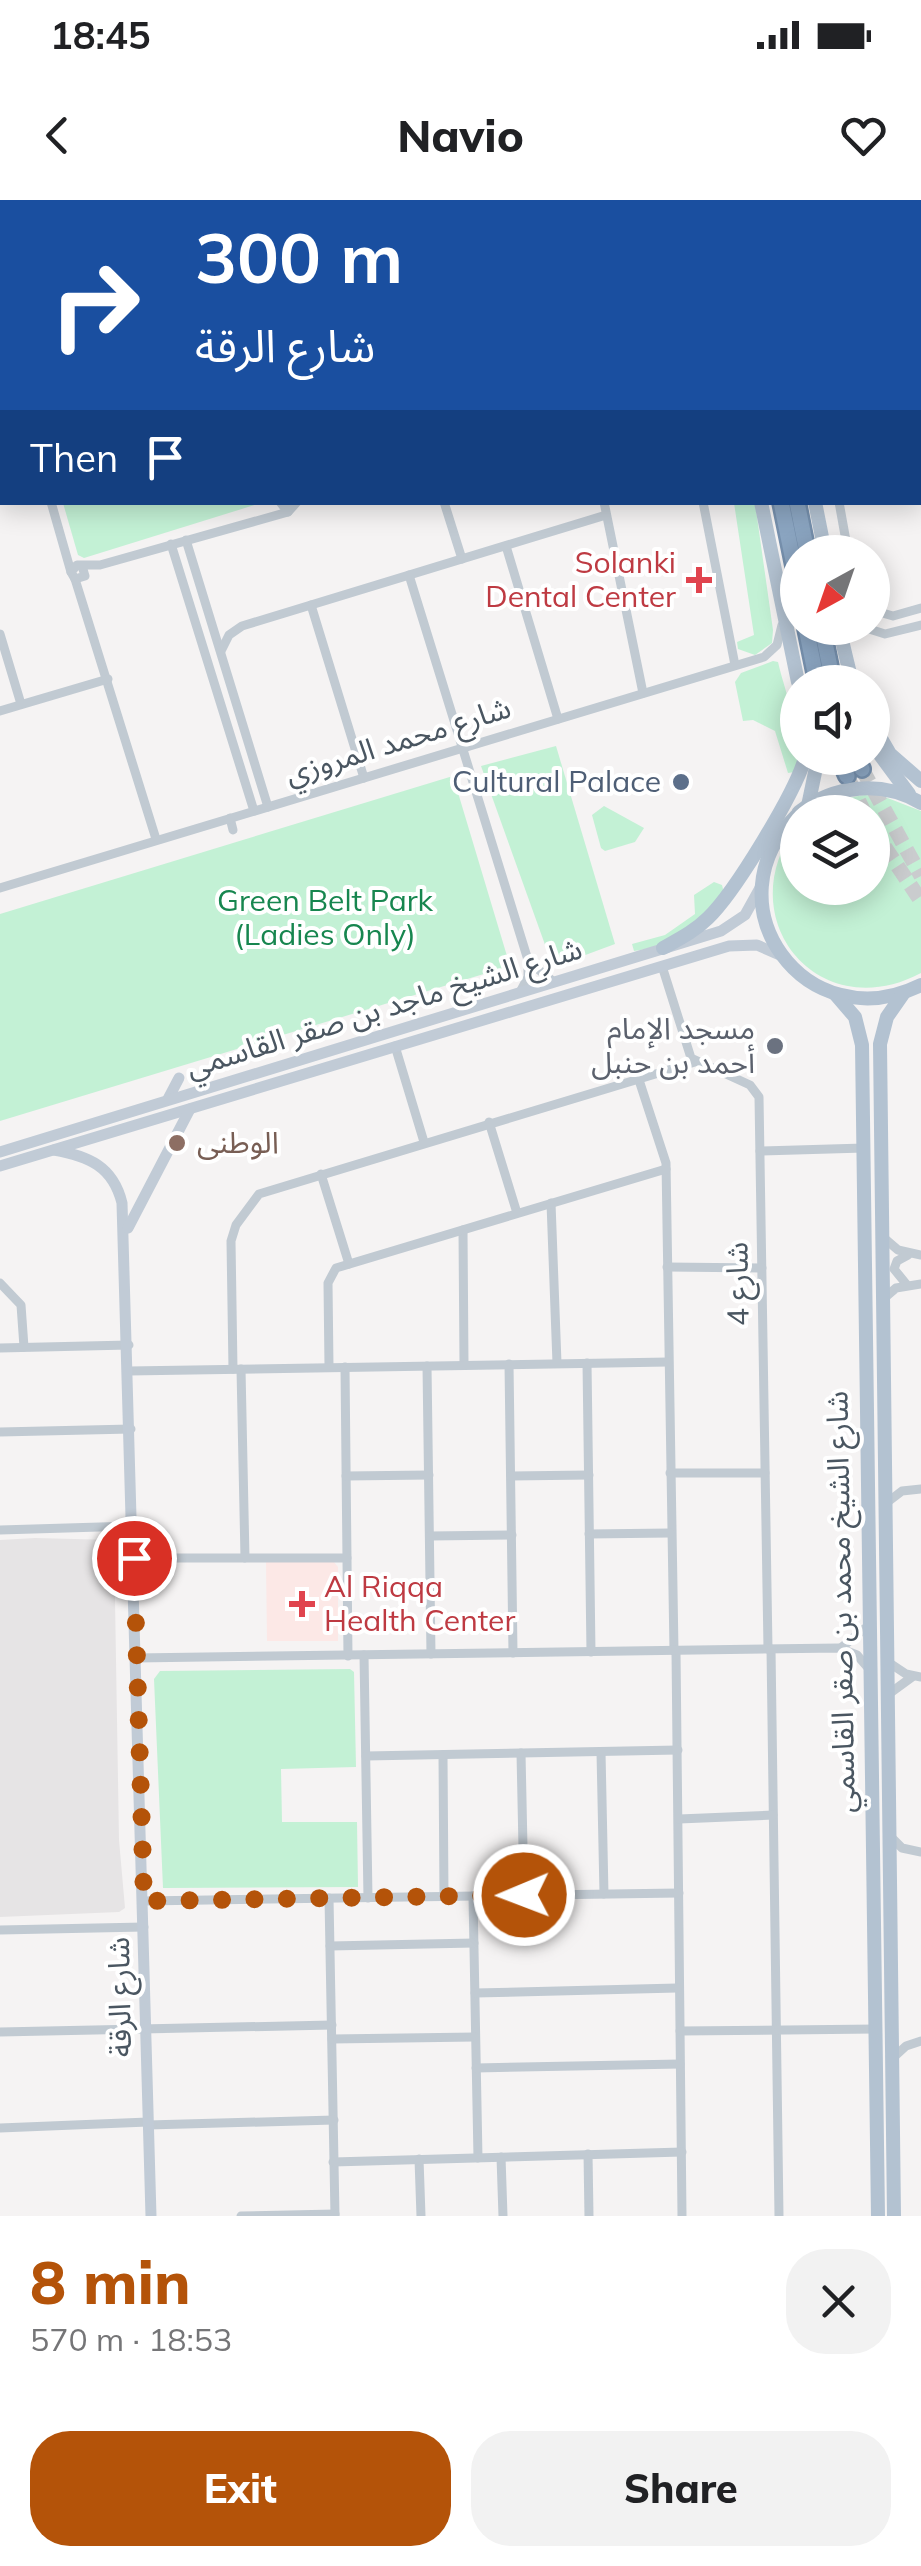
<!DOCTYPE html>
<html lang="en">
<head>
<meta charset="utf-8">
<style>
  :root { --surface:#fff; --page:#f2f2f2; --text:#202124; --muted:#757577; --accent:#b45309 }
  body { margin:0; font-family:Mulish,"Noto Sans Arabic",sans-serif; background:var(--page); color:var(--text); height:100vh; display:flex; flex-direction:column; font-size:38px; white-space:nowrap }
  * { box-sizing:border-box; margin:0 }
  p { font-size:32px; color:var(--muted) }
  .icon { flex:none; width:55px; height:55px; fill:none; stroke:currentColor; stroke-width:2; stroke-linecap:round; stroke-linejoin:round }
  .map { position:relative; height:2016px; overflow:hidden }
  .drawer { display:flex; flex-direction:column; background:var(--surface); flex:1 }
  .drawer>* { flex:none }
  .top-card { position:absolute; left:0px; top:0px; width:922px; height:305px; box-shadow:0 5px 25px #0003; background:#1a4fa0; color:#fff; overflow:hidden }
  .needle { width:65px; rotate:220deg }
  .tools { position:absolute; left:780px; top:335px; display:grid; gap:20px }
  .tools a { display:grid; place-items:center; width:110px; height:110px; border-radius:50%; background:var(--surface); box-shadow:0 5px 25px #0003; font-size:50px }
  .pin { position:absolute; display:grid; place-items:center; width:85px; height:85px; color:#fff; margin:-42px; border:5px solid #fff; border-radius:50%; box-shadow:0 2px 10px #0007 }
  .me { position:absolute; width:110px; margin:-55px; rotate:269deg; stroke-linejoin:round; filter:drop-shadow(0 0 8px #0008) }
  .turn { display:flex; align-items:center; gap:35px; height:210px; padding:0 30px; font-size:45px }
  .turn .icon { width:130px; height:130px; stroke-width:2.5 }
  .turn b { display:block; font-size:70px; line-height:85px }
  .then { display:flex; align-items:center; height:95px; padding:0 30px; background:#0003; gap:20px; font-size:38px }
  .round { display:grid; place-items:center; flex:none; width:105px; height:105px; border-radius:40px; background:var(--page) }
  .head { display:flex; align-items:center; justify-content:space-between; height:170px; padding:0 30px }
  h1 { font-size:60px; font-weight:800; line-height:75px; color:var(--accent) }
  .button { display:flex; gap:20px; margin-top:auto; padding:20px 30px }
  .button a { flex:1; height:115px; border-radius:40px; background:var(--accent); color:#fff; font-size:40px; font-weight:800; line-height:115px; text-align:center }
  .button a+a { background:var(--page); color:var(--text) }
  .status { display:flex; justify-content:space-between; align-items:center; height:70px; padding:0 50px; background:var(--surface); direction:ltr }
  .status svg { height:28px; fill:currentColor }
  header { display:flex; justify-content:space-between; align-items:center; height:130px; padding:0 30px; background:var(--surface); font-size:45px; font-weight:800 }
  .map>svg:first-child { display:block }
</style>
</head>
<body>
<div class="status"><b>18:45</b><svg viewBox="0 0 49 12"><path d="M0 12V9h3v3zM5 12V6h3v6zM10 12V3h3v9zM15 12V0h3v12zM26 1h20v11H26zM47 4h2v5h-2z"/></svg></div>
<header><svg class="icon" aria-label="back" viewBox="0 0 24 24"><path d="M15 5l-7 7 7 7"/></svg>Navio<svg class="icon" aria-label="heart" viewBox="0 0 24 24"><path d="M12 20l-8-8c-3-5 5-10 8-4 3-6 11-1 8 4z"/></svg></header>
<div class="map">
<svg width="921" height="2016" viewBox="0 0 921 2016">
  <rect width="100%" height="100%" fill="#f5f3f3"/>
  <polygon fill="#e6e4e5" points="35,1338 114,1340 119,1640 125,1708 119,1712 0,1717 0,1340"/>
  <polygon fill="#fce8e6" points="333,1361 338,1367 338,1441 267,1441 266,1362"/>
  <g fill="#c3f1d5">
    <polygon points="63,303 63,302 261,303 84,358 78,355"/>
    <polygon points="734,303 755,303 773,430 772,443 755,455 738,449 737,442 754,435"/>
    <path d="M773,461L778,462C786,497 806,542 795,572L788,573L775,531L753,520L743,521L735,482L741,473Z"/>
    <polygon points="556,546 615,744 553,767 481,566"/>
    <polygon points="453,576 510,766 0,921 0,714"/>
    <path d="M865,595L885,597L921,611V773C818,828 728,718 797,625L798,688H872V612H812L845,598Z"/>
    <polygon points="604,606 644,628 635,642 605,651 601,648 592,615"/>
    <path d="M714,682L722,685L724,693C701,720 671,747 634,751L632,744L665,735L695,714L694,695Z"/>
    <polygon points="350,1469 354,1472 356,1567 281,1569 282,1622 357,1622 358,1687 163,1688 154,1479 160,1471"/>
  </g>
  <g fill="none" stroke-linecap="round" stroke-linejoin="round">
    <g stroke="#caccce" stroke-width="15" stroke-dasharray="15 8" stroke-linecap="butt">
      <polyline points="862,569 921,676"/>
      <polyline points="849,580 864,612"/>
      <polyline points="872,628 921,701"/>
    </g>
    <defs>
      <g id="highway">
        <polyline points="721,0 722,2"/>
        <polyline points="737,0 737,2"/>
        <polyline points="752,0 752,2"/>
        <polyline points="781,302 798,385"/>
        <polyline points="797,302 807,352"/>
        <polyline points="806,428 817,482"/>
        <polyline points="822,428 833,482"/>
        <polyline points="839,558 847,576"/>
        <polyline points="857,558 862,569"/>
      </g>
    </defs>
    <use href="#highway" stroke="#7690ad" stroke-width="20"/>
    <g stroke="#c1cad2" stroke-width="9">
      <polyline points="74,0 75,2"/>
      <polyline points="90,0 90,2"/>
      <polyline points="196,0 197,2"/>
      <polyline points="354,0 355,2"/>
      <polyline points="542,0 543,2"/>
      <polyline points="643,0 644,2"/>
      <polyline points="673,0 674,2"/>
      <polyline points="783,0 783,2"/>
      <polyline points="812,0 813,2"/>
      <polyline points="912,0 912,2"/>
      <polyline points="219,2 227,0"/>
      <polyline points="920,21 921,21"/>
      <polyline points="920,44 921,49"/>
      <polyline points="0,74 2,74"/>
      <polyline points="0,176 2,175"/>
      <polyline points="920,208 921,208"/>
      <polyline points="0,286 2,285"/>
      <polyline points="51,302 71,372"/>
      <polyline points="280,302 288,312 297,302"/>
      <polyline points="444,302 462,359"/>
      <polyline points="604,302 643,493"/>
      <polyline points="703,302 735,465"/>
      <polyline points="839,302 848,352"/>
      <polyline points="186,340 268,607"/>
      <polyline points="171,344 254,611"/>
      <polyline points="506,346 558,519"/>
      <polyline points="82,366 85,376 75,379 71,372 77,365 100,365 288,312"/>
      <polyline points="409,375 528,760 528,777 520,792"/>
      <polyline points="75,379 156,639"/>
      <polyline points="311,405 364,578"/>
      <polyline points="872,410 893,416 921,408"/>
      <polyline points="866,428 885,434 921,425"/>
      <polyline points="0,434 21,504"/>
      <polyline points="221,451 229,435 242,426 606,315"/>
      <polyline points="0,511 108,479"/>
      <polyline points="230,618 233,630"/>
      <polyline points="0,688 764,457 777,445 782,425"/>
      <polyline points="529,762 554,782"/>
      <polyline points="662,766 691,858 750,885 759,897 768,1449"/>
      <polyline points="395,846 424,942"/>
      <polyline points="638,877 666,963 674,1451"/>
      <polyline points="489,922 517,1013"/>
      <polyline points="760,951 864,948"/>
      <polyline points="321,974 349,1064"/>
      <polyline points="551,1003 557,1163"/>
      <polyline points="463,1030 464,1165"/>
      <polyline points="884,1038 898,1050 921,1055"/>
      <polyline points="667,1067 762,1068"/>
      <polyline points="0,1083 21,1105 24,1147"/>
      <polyline points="907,1085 894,1069 897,1061 908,1055"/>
      <polyline points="882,1100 896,1088 921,1084"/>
      <polyline points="0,1148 129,1145"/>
      <polyline points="587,1163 591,1452"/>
      <polyline points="509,1164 513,1453"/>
      <polyline points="427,1166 431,1454"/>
      <polyline points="329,1167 328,1083 336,1068 666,969"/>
      <polyline points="345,1167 348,1456"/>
      <polyline points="233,1169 231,1041 236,1025 259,994 695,862"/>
      <polyline points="241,1169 245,1358"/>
      <polyline points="129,1171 668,1162"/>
      <polyline points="0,1232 131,1229"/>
      <polyline points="670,1273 765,1273"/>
      <polyline points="346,1276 429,1275"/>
      <polyline points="511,1276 589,1275"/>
      <polyline points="885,1304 902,1291 921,1289"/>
      <polyline points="0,1330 133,1326"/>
      <polyline points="589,1334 670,1333"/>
      <polyline points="430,1336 512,1335"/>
      <polyline points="134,1358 347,1358"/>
      <polyline points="842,1447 868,1426"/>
      <polyline points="771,1449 779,2016"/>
      <polyline points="676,1451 682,2016"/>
      <polyline points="364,1455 368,1698"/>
      <polyline points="136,1458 839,1448 857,1455 870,1470"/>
      <polyline points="888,1462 906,1474 921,1477"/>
      <polyline points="886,1496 912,1477"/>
      <polyline points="601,1552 604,1694"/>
      <polyline points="521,1553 524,1695"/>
      <polyline points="443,1555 444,1696"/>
      <polyline points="366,1556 678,1550"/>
      <polyline points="679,1619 773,1615"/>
      <polyline points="890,1636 902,1648 921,1652"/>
      <polyline points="473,1696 478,1958"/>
      <polyline points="329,1698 335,2016"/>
      <polyline points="144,1701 679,1693"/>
      <polyline points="0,1730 144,1727"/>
      <polyline points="330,1746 474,1743"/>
      <polyline points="475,1793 677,1788"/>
      <polyline points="680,1831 876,1829"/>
      <polyline points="0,1832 332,1825"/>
      <polyline points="332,1839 475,1837"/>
      <polyline points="894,1857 906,1846 921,1841"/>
      <polyline points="476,1868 680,1864"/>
      <polyline points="148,1925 334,1920"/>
      <polyline points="0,1928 148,1922"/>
      <polyline points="588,1954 589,2016"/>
      <polyline points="501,1957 503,2016"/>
      <polyline points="419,1959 421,2016"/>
      <polyline points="333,1962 682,1952"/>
      <polyline points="241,2016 335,2014"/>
    </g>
    <g stroke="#c1cbd6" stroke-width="11">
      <polyline points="168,899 179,878"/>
      <path d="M54,950C88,956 113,966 122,1003L151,2016"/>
      <polyline points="0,952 721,731 745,715 760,688"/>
      <polyline points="0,966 729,746 757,745 782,756"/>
      <polyline points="128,1028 190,909"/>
    </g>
    <g stroke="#b3c2d1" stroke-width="14">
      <polyline points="694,0 694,2"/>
      <polyline points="760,0 760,2"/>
      <polyline points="761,302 798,482"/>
      <polyline points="815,302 825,352"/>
      <polyline points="839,428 852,482"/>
      <polyline points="872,523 890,554 921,581"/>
      <polyline points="872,544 909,594"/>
      <polyline points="808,606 818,558"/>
      <path d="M799,612C834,585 882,580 921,603"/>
      <path d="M798,614C705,703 806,842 921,785"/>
      <path d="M663,748C679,739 695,731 708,718C735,692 795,593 805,558"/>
      <polyline points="836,795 855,817 862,845 878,2016"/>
      <polyline points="894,2016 880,844 887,817 903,794"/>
    </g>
    <use href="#highway" stroke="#8ba5c1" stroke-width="15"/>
  </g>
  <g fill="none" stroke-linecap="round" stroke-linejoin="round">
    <polyline stroke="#b45309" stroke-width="18" stroke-dasharray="0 32.4" points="134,1358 144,1701 524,1695"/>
  </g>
  <g fill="#e0444e" stroke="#fff" stroke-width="4">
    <path d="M694 365h10v10h10v10h-10v10h-10v-10h-10v-10h10z"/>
    <path d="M297 1389h10v10h10v10h-10v10h-10v-10h-10v-10h10z"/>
  </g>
  <circle fill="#5c6f8a" stroke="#fff" stroke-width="4" cx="681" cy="582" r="10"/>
  <circle fill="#6b7280" stroke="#fff" stroke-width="4" cx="775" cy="846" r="10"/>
  <circle fill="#8d6e63" stroke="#fff" stroke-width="4" cx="177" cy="943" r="10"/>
  <g text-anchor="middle" stroke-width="8" stroke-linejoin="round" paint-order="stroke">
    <g font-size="30" fill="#be3a42" stroke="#fff" text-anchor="end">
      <text x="676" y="373">Solanki<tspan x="676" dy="34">Dental Center</tspan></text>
      <text x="324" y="1397" text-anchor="start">Al Riqqa<tspan x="324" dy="34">Health Center</tspan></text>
    </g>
    <g font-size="30" fill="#4a5661" stroke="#fff">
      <text transform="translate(398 541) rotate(-17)" y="10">شارع محمد المروزي</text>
      <text transform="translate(384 808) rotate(-17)" y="10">شارع الشيخ ماجد بن صقر القاسمي</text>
      <text transform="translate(738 1084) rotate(-91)" y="10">شارع 4</text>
      <text transform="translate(841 1402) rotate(-91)" y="10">شارع الشيخ محمد بن صقر القاسمي</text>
      <text transform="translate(120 1797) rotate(-91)" y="10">شارع الرقة</text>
    </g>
    <g font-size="30" fill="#4e5e75" stroke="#fff" text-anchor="end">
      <text x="661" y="592">Cultural Palace</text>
    </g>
    <g font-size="30" fill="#17864f" stroke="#fff">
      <text x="325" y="711">Green Belt Park<tspan x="325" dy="34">(Ladies Only)</tspan></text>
    </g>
    <g font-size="30" fill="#5b616d" stroke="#fff" text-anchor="end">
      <text x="755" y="839">مسجد الإمام<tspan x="755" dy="34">أحمد بن حنبل</tspan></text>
    </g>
    <g font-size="30" fill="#785e54" stroke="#fff" text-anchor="start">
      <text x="197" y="953">الوطنی</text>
    </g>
  </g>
</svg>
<div class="tools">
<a><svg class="needle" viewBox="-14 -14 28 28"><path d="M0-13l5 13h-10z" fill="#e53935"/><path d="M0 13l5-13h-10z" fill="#757577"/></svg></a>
<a><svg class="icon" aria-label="sound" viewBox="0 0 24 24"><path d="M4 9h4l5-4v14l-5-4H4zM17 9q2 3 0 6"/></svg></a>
<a><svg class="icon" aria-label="layers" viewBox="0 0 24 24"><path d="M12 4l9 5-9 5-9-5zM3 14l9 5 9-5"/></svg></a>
</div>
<div class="pin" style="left:134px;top:1358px;background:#d93025"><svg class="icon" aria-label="arrive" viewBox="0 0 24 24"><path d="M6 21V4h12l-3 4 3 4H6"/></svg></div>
<svg class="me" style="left:524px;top:1695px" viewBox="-20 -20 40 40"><circle r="17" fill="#b45309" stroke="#fff" stroke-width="3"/><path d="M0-11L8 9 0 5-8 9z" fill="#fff"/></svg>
<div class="top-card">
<div class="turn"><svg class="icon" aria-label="right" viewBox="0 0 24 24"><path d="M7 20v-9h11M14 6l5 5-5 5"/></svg><div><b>300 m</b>شارع الرقة</div></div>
<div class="then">Then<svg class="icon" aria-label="arrive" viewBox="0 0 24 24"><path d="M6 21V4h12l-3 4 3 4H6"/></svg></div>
</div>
</div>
<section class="drawer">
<div class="head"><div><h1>8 min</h1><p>570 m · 18:53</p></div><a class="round"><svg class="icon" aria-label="close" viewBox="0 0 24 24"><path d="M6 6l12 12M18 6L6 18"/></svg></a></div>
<div class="button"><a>Exit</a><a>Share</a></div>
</section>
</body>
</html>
